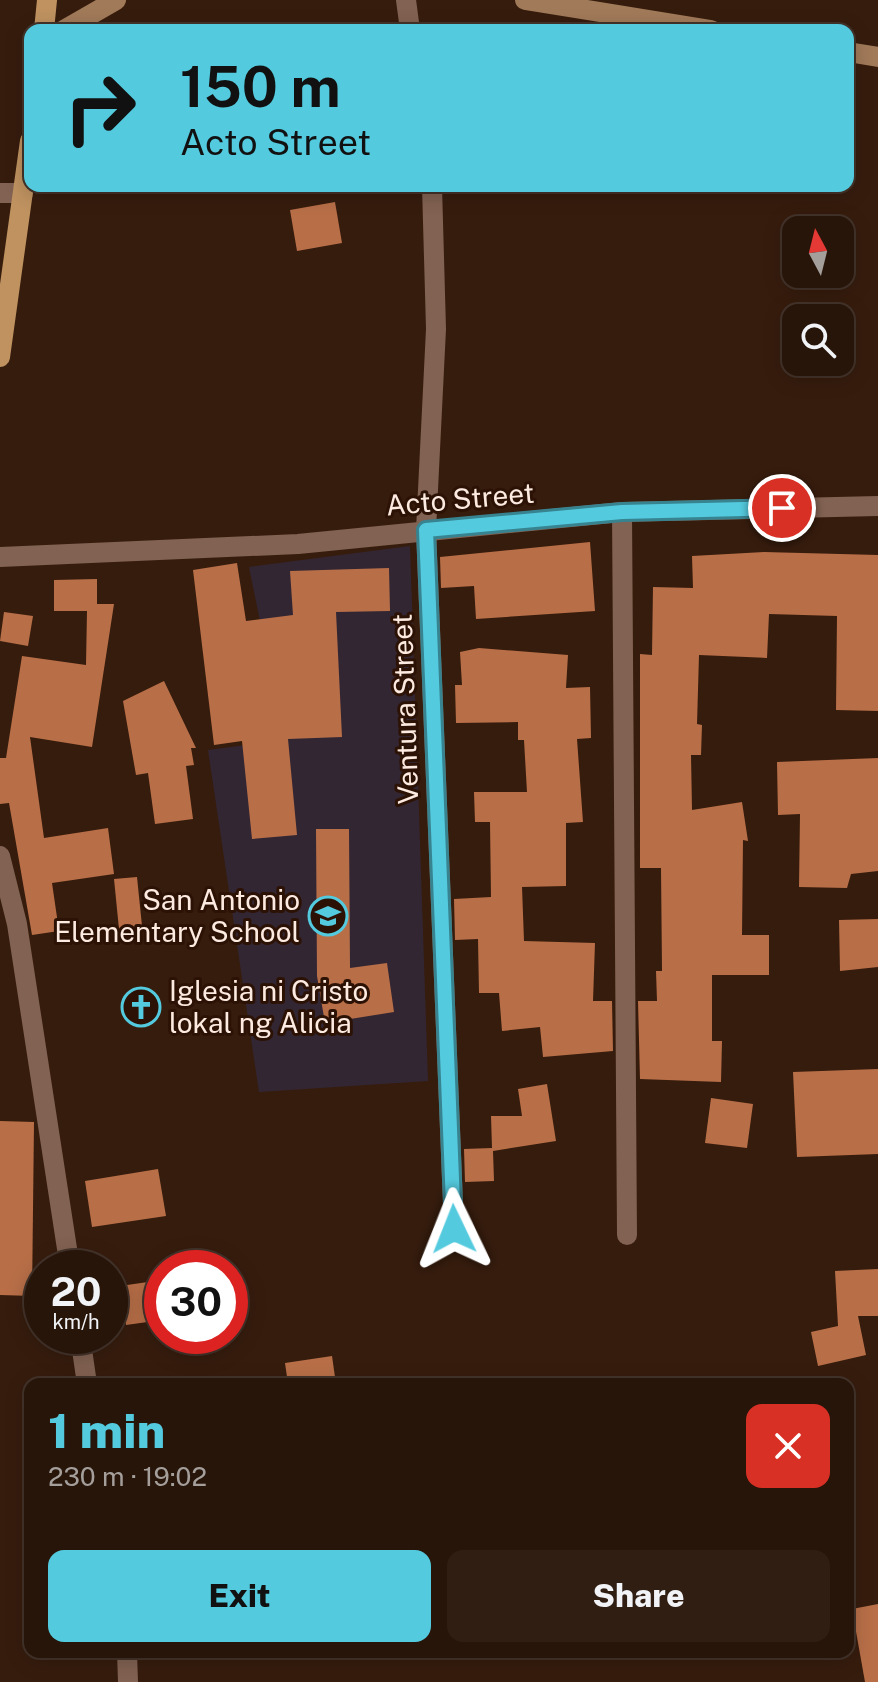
<!DOCTYPE html>
<html lang="en">
<head>
<meta charset="utf-8">
<style>
  :root { --surface:#28150a; --page:#301e13; --text:#f1f3f6; --muted:#a59f9c; --line:#44342b; --accent:#54cade }
  body { margin:0; font-family:"Public Sans",sans-serif; background:var(--page); color:var(--text); height:100vh; display:flex; flex-direction:column; font-size:30px; white-space:nowrap }
  * { box-sizing:border-box; margin:0 }
  p { font-size:26px; color:var(--muted) }
  .icon { flex:none; width:44px; height:44px; fill:none; stroke:currentColor; stroke-width:2; stroke-linecap:round; stroke-linejoin:round }
  .map { position:relative; flex:1; overflow:hidden }
  .drawer { position:absolute; left:24px; top:1378px; width:830px; height:280px; display:flex; flex-direction:column; background:var(--surface); border-radius:16px; box-shadow:0 4px 20px #0003,0 0 0 2px var(--line) }
  .drawer>* { flex:none }
  .guide { position:absolute; left:24px; top:24px; width:830px; height:168px; border-radius:16px; box-shadow:0 4px 20px #0003,0 0 0 2px var(--line); background:#54cade; color:#111; overflow:hidden }
  .needle { width:52px; rotate:353deg }
  .tools { position:absolute; left:782px; top:216px; display:grid; gap:16px }
  .tools a { display:grid; place-items:center; width:72px; height:72px; border-radius:16px; background:var(--surface); box-shadow:0 4px 20px #0003,0 0 0 2px var(--line); font-size:40px }
  .speed { position:absolute; left:24px; top:1250px; display:flex; gap:16px; font-size:40px; font-weight:700; text-align:center }
  .speed>* { display:grid; place-content:center; width:104px; height:104px; border-radius:50%; background:var(--surface); box-shadow:0 4px 20px #0003,0 0 0 2px var(--line); line-height:1 }
  .speed small { font-size:20px; font-weight:400 }
  .speed .limit { border:12px solid #d22; background:#fff; color:#111 }
  .pin { position:absolute; display:grid; place-items:center; width:68px; height:68px; color:#fff; margin:-34px; border:4px solid #fff; border-radius:50%; box-shadow:0 2px 8px #0007 }
  .me { position:absolute; width:88px; margin:-44px; rotate:358deg; stroke-linejoin:round; filter:drop-shadow(0 0 6px #0008) }
  .turn { display:flex; align-items:center; gap:28px; height:168px; padding:0 24px; font-size:36px }
  .turn .icon { width:104px; height:104px; stroke-width:2.5 }
  .turn b { display:block; font-size:56px; line-height:68px }
  .round { display:grid; place-items:center; flex:none; width:84px; height:84px; border-radius:16px; background:var(--page) }
  .overview { display:flex; align-items:center; justify-content:space-between; height:136px; padding:0 24px }
  h1 { font-size:48px; font-weight:800; line-height:60px; color:var(--accent) }
  .button { display:flex; gap:16px; margin-top:auto; padding:16px 24px }
  .button a { flex:1; height:92px; border-radius:16px; background:var(--accent); color:#111; font-size:32px; font-weight:800; line-height:92px; text-align:center }
  .button a+a { background:var(--page); color:var(--text) }
  .map>svg:first-child { display:block }
</style>
</head>
<body>
<div class="map">
<svg width="878" height="1682" viewBox="0 0 878 1682">
  <rect width="100%" height="100%" fill="#361c0d"/>
  <polygon fill="#332633" points="410,546 428,1081 259,1092 208,750 284,740 249,567"/>
  <g fill="#b86f48">
    <polygon points="335,202 342,243 297,251 290,210"/>
    <polygon points="590,542 595,611 476,619 474,586 441,588 440,557"/>
    <polygon points="764,552 878,555 878,711 836,710 837,616 769,614 767,658 699,655 697,724 702,725 701,755 691,755 692,810 742,802 748,841 743,840 742,935 769,935 769,975 712,975 712,1041 722,1041 721,1082 640,1079 638,1001 657,1001 656,971 662,971 661,868 640,868 640,654 652,655 653,587 693,588 692,556"/>
    <polygon points="237,563 246,621 293,615 290,571 389,568 390,611 336,612 342,737 288,739 297,835 252,839 242,741 214,745 193,570"/>
    <polygon points="97,579 97,604 114,604 92,747 30,737 44,838 108,828 114,874 52,883 59,931 32,935 9,803 0,804 0,758 6,758 22,656 86,665 87,611 54,611 54,580"/>
    <polygon points="4,612 33,616 28,646 0,641"/>
    <polygon points="479,648 568,655 566,688 590,687 591,738 577,739 583,822 566,823 566,886 522,887 524,941 595,943 593,1001 612,1001 613,1051 543,1057 540,1027 502,1031 499,993 479,993 478,939 455,940 454,899 491,897 490,822 475,822 474,792 527,792 524,740 518,740 518,722 456,723 455,685 462,685 460,652"/>
    <polygon points="164,681 196,748 191,748 194,765 186,766 193,819 155,824 148,773 136,775 123,701"/>
    <polygon points="878,758 878,871 851,874 847,888 799,887 800,814 778,815 777,762"/>
    <polygon points="316,829 349,829 350,968 387,963 394,1012 325,1023 317,976"/>
    <polygon points="137,877 142,926 119,929 114,879"/>
    <polygon points="878,919 878,967 840,971 839,920"/>
    <polygon points="878,1069 878,1154 797,1157 793,1072"/>
    <polygon points="547,1084 556,1141 493,1151 494,1181 465,1182 464,1149 492,1148 491,1116 522,1116 518,1089"/>
    <polygon points="711,1098 753,1104 747,1148 705,1143"/>
    <polygon points="0,1121 34,1122 32,1296 0,1295"/>
    <polygon points="158,1169 166,1216 92,1227 85,1181"/>
    <polygon points="878,1269 878,1316 858,1316 866,1355 818,1366 811,1332 838,1326 835,1271"/>
    <polygon points="162,1280 162,1320 126,1325 120,1286"/>
    <polygon points="332,1356 336,1384 288,1384 285,1363"/>
    <polygon points="878,1604 878,1682 865,1682 852,1609"/>
  </g>
  <g fill="none" stroke-linecap="round" stroke-linejoin="round">
    <g stroke="#826252" stroke-width="20">
      <polyline points="406,0 410,30"/>
      <polyline points="432,186 436,329 426,530 454,1229"/>
      <polyline points="0,193 23,193"/>
      <polyline points="622,512 627,1235"/>
      <polyline points="0,557 298,544 622,512 878,506"/>
      <polyline points="0,856 17,924 70,1268"/>
      <polyline points="80,1336 87,1384"/>
      <polyline points="127,1652 128,1682"/>
    </g>
    <g stroke="#a17a59" stroke-width="20">
      <polyline points="525,0 711,30"/>
      <polyline points="64,30 116,0"/>
      <polyline points="848,52 878,57"/>
    </g>
    <g stroke="#bf9260" stroke-width="20">
      <polyline points="44,30 47,0"/>
      <polyline points="0,357 30,141"/>
    </g>
  </g>
  <g fill="none" stroke-linecap="round" stroke-linejoin="round">
    <defs>
      <polyline id="route" points="454,1229 426,530 622,512 782,508"/>
    </defs>
    <use href="#route" stroke="#378390" stroke-width="20"/>
    <use href="#route" stroke="#54cade" stroke-width="14"/>
  </g>
  <defs>
    <symbol id="school-ring" viewBox="-11 -11 22 22"><circle r="9.5" fill="#2c1205" stroke="#54cade" stroke-width="1.5"/><path d="M0-5L7-2L0 1L-7-2ZM-4 1L0 2.5L4 1V4Q0 6-4 4Z" fill="#54cade"/></symbol>
    <symbol id="church-ring" viewBox="-11 -11 22 22"><circle r="9.5" fill="#2c1205" stroke="#54cade" stroke-width="1.5"/><path d="M-1.2-6h2.4v3.5h3.3v2.4h-3.3V6h-2.4V-.1h-3.3v-2.4h3.3Z" fill="#54cade"/></symbol>
  </defs>
  <g fill-rule="evenodd">
    <use href="#school-ring" x="306" y="894" width="44" height="44"/>
    <use href="#church-ring" x="119" y="985" width="44" height="44"/>
  </g>
  <g text-anchor="middle" stroke-width="6" stroke-linejoin="round" paint-order="stroke">
    <g font-size="28" fill="#fdeae0" stroke="#2c1205">
      <text transform="translate(460 499) rotate(-5)" y="10">Acto Street</text>
      <text transform="translate(405 709) rotate(-92)" y="10">Ventura Street</text>
    </g>
    <g font-size="28" fill="#fdeae0" stroke="#2c1205" text-anchor="end">
      <text x="300" y="910">San Antonio<tspan x="300" dy="32">Elementary School</tspan></text>
      <text x="169" y="1001" text-anchor="start">Iglesia ni Cristo<tspan x="169" dy="32">lokal ng Alicia</tspan></text>
    </g>
  </g>
</svg>
<div class="tools">
<a><svg class="needle" viewBox="-14 -14 28 28"><path d="M0-13l5 13h-10z" fill="#e53935"/><path d="M0 13l5-13h-10z" fill="#a59f9c"/></svg></a>
<a><svg class="icon" aria-label="search" viewBox="0 0 24 24"><circle cx="10" cy="10" r="6"/><path d="M15 15l6 6"/></svg></a>
</div>
<div class="speed"><div>20<small>km/h</small></div><div class="limit">30</div></div>
<div class="pin" style="left:782px;top:508px;background:#d93025"><svg class="icon" aria-label="arrive" viewBox="0 0 24 24"><path d="M6 21V4h12l-3 4 3 4H6"/></svg></div>
<svg class="me" style="left:454px;top:1229px" viewBox="-20 -20 40 40"><path d="M0-17L14 15 0 8-14 15z" fill="#54cade" stroke="#fff" stroke-width="4"/></svg>
<div class="guide">
<div class="turn"><svg class="icon" aria-label="right" viewBox="0 0 24 24"><path d="M7 20v-9h11M14 6l5 5-5 5"/></svg><div><b>150 m</b>Acto Street</div></div>
</div>
<section class="drawer">
<div class="overview"><div><h1>1 min</h1><p>230 m · 19:02</p></div><a class="round" style="background:#d93025;color:#fff"><svg class="icon" aria-label="close" viewBox="0 0 24 24"><path d="M6 6l12 12M18 6L6 18"/></svg></a></div>
<div class="button"><a>Exit</a><a>Share</a></div>
</section>
</div>
</body>
</html>
